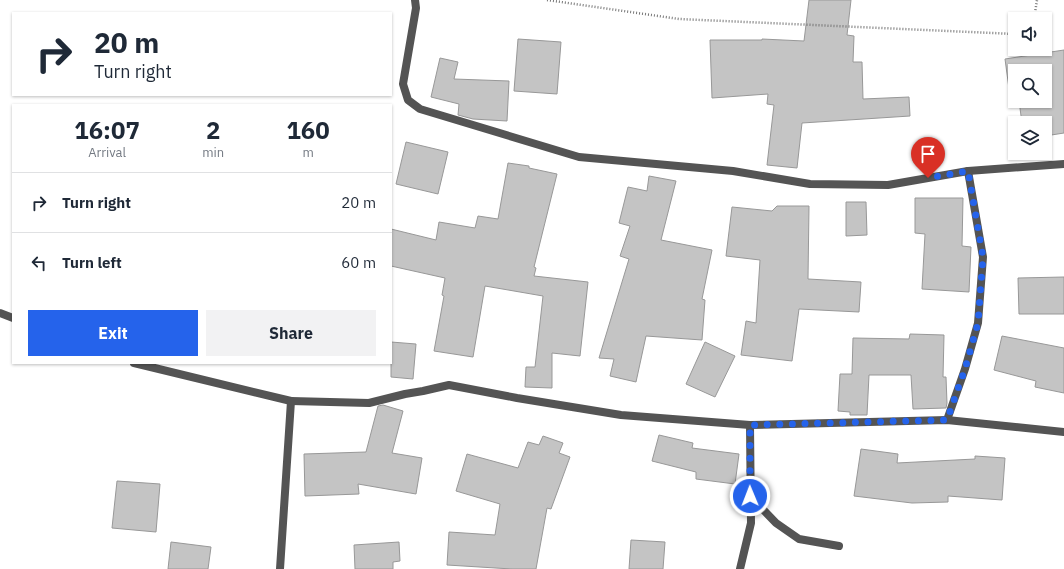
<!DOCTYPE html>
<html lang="en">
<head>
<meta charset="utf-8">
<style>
  :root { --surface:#fff; --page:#f2f2f3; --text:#1f2937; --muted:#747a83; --line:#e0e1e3; --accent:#2563eb }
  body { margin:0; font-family:"IBM Plex Sans",sans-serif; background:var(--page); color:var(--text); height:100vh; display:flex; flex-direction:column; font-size:15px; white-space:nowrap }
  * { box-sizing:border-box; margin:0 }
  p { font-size:13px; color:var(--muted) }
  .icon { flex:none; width:22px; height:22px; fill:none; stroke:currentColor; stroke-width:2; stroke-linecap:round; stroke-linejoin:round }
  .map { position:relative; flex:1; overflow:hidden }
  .drawer { position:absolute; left:12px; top:104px; width:380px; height:260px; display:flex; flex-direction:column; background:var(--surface); border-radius:0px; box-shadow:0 1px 3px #0004 }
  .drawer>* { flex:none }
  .guide { position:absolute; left:12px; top:12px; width:380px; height:84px; border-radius:0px; box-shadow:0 1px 3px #0004; background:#fff; color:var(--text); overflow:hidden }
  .fabs { position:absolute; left:1008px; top:12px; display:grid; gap:8px }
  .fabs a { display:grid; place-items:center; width:44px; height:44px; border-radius:0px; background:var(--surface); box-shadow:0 1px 3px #0004; font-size:20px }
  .pin { position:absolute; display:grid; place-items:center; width:34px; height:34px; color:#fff; margin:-41px -17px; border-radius:50% 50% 50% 0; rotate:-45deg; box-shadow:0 0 4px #0007 }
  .pin .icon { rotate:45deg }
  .me { position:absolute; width:44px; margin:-22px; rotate:359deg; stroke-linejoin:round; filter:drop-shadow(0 0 3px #0008) }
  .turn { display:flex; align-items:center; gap:14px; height:84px; padding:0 16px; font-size:18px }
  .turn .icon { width:52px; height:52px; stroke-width:2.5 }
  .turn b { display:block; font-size:28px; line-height:34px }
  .eta { display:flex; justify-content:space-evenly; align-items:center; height:68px; text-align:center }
  .eta b { font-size:24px; font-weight:800; line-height:28px }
  .action { display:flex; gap:8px; margin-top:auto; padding:8px 16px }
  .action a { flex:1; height:46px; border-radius:0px; background:var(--accent); color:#fff; font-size:16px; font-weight:800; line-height:46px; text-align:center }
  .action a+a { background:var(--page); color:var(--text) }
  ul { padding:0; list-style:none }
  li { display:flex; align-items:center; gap:12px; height:60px; padding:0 16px; border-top:1px solid var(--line) }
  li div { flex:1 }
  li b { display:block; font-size:15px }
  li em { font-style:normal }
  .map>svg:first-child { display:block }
</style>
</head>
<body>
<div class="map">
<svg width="1064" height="569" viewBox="0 0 1064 569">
  <rect width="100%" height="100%" fill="#fff"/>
  <g fill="#c4c4c4" stroke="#989898">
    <polygon points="809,0 851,0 847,35 854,36 853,62 862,62 863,99 909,97 910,116 802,123 797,168 767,165 774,105 767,104 768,94 712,98 710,40 762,40 762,39 804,41"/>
    <polygon points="518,39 561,42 557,94 514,91"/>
    <polygon points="1064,50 1064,133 1045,136 1045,123 1022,123 1019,101 1045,101 1045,71 1015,71 1015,95 1010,96 1005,59"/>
    <polygon points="440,58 458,62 454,79 509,81 507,121 473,119 458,115 459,104 431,97"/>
    <polygon points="406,142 448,152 438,194 396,184"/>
    <polygon points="508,163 529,166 529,168 557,174 534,267 536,268 534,276 588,282 580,356 552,353 552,388 525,387 526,367 535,367 543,296 485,286 473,357 434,351 444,296 442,295 445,278 391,266 391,229 436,240 439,222 475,228 478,216 498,219"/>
    <polygon points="649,176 676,181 661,240 712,250 702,299 705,300 702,340 646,336 636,382 610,376 614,359 599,358 629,259 620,256 630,226 619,223 628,187 647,191"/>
    <polygon points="915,198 963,198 962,246 971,247 969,292 922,289 925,234 915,233"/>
    <polygon points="846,202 866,202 867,235 846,236"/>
    <polygon points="777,206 809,206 808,279 861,282 859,312 799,309 792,361 741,355 746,321 756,323 760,260 726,256 732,207 772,211"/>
    <polygon points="1064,277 1064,314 1019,314 1018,278"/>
    <polygon points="910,334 944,335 943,377 946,377 947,403 946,408 913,409 911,375 869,375 867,415 850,415 850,412 838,411 840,374 852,374 853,338 909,339"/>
    <polygon points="1002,336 1064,348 1064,393 1035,387 1036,381 994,370"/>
    <polygon points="391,342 416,344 413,379 391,377"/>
    <polygon points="705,342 735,356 715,397 686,384"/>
    <polygon points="383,405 403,411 392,453 422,458 416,494 358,484 359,494 305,496 304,454 366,452 378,406"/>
    <polygon points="659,435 693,443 692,448 739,454 735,484 696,479 696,472 652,461"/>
    <polygon points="543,436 563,443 559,453 570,457 551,509 547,508 536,569 512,569 447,565 449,532 495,535 500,504 456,491 467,454 518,468 528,442 539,445"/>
    <polygon points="861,449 898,454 897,463 975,459 975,456 1005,458 1002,500 948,496 948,502 912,503 854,496"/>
    <polygon points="117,481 160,484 156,532 112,528"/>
    <polygon points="631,540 665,542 663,569 629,569"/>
    <polygon points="171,542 211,547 208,569 168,569"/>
    <polygon points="399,542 400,561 393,562 393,569 355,569 354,545"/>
  </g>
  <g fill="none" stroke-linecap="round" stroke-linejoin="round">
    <g stroke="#767676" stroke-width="2.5" stroke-dasharray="1 2" stroke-linecap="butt">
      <polyline points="547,0 679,19 1015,34"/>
      <polyline points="1034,19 1037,0"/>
    </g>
    <g stroke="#545454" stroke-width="8">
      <polyline points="415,0 416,8 403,84 408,100 420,109 579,157 733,171 810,184 888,185 968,171 1064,164"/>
      <polyline points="0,313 13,318"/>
      <polyline points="134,363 291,401 280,569"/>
      <polyline points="291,401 369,403 405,394 423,391 449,385 517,398 621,415 750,425 947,420 1064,432"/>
      <polyline points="947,420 965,369 978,323 983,257 968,171"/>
      <polyline points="750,496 776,523 799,539 839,546"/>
      <polyline points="740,569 751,523 750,425"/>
    </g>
  </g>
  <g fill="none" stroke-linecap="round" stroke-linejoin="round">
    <polyline stroke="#2563eb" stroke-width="7" stroke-dasharray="0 12.6" points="750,496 750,425 947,420 965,369 978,323 983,257 968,171 928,178"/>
  </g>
</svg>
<div class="fabs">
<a><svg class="icon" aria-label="sound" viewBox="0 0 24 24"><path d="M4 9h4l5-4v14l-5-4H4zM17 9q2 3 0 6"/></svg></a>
<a><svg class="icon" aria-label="search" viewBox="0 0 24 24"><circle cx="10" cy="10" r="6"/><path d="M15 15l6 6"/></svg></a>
<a><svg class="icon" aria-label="layers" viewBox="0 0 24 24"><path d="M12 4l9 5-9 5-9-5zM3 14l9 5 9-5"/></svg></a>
</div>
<div class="pin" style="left:928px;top:178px;background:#d93025"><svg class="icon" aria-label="arrive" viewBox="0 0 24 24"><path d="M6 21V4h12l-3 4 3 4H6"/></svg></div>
<svg class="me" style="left:750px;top:496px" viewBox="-20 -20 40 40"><circle r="17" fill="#2563eb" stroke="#fff" stroke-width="3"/><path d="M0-11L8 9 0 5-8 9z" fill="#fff"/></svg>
<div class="guide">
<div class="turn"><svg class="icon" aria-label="right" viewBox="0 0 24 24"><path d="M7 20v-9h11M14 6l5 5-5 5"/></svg><div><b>20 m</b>Turn right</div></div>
</div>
<section class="drawer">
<div class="eta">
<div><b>16:07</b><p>Arrival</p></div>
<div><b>2</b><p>min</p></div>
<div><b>160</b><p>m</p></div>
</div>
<ul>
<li><svg class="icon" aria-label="right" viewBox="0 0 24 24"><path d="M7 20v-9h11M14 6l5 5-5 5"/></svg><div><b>Turn right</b></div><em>20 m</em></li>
<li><svg class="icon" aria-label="left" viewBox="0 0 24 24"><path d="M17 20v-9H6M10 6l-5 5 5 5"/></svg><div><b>Turn left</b></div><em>60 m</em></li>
</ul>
<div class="action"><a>Exit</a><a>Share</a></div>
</section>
</div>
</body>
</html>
